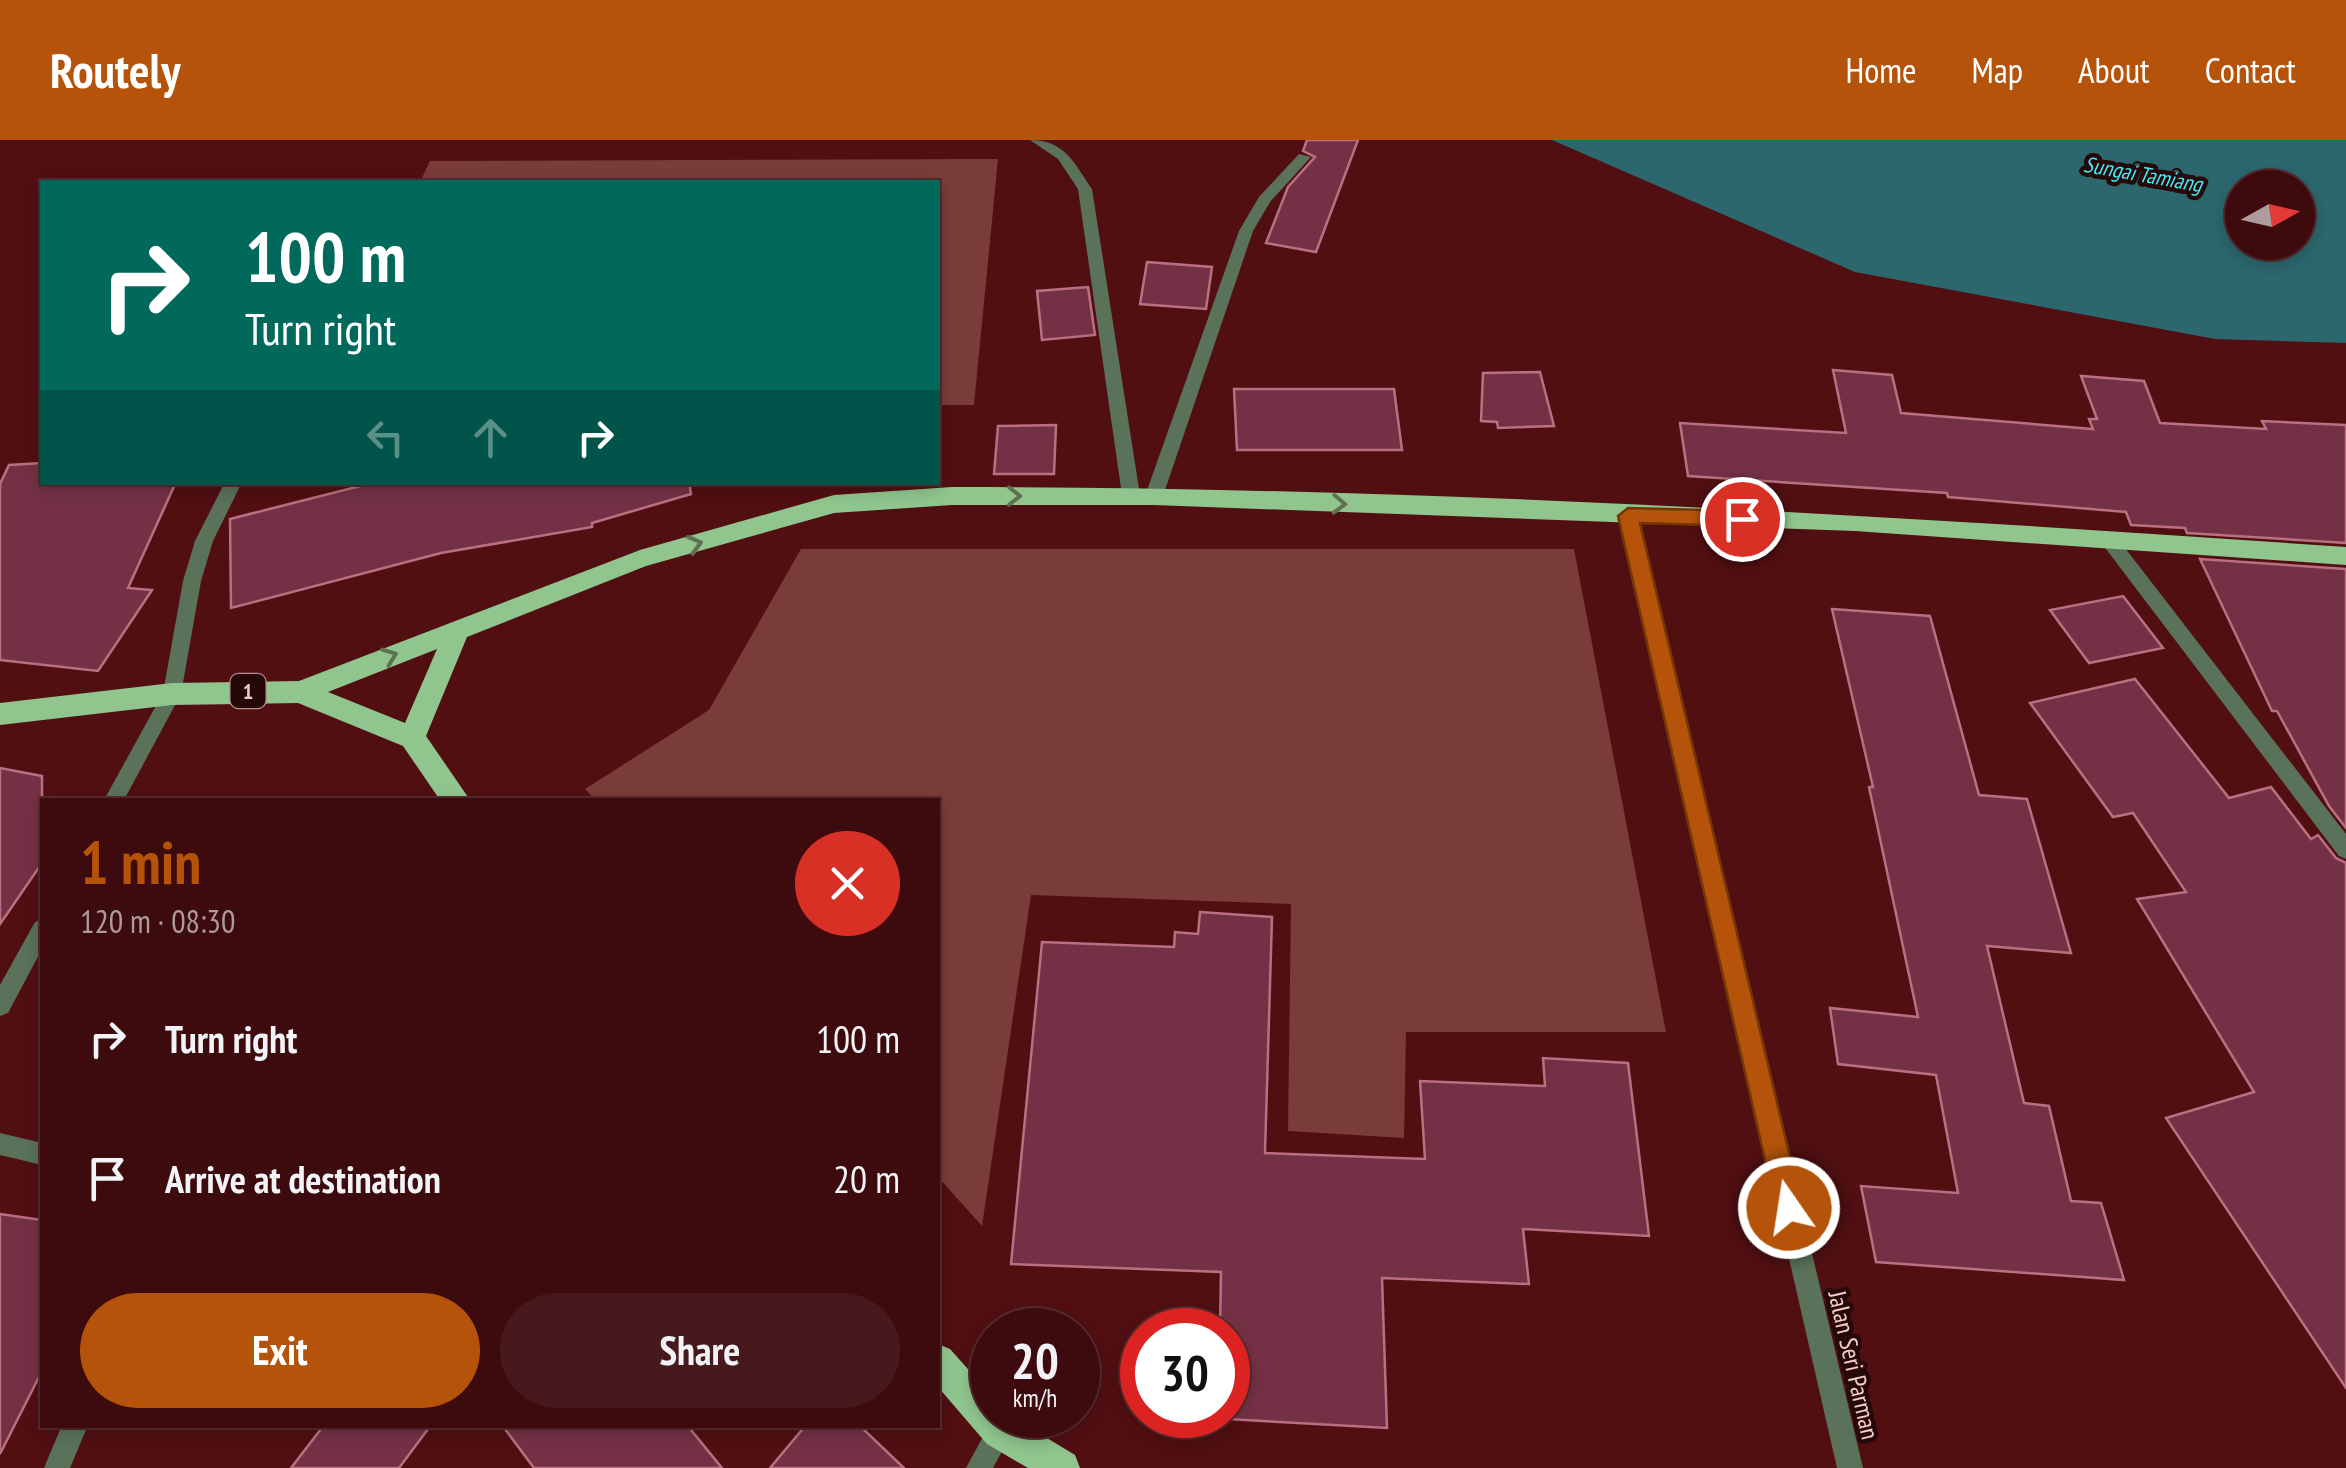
<!DOCTYPE html>
<html lang="en">
<head>
<meta charset="utf-8">
<style>
  :root { --surface:#3d0b0e; --page:#48191c; --text:#f1f3f6; --muted:#ad9b9e; --line:#562b2e; --accent:#b45309 }
  body { margin:0; font-family:"PT Sans Narrow",sans-serif; background:var(--page); color:var(--text); height:100vh; display:flex; flex-direction:column; font-size:38px; white-space:nowrap }
  * { box-sizing:border-box; margin:0 }
  p { font-size:32px; color:var(--muted) }
  .icon { flex:none; width:55px; height:55px; fill:none; stroke:currentColor; stroke-width:2; stroke-linecap:round; stroke-linejoin:round }
  .map { position:relative; flex:1; overflow:hidden }
  .panel { position:absolute; left:40px; top:658px; width:900px; height:630px; display:flex; flex-direction:column; background:var(--surface); border-radius:0px; box-shadow:0 5px 15px #0003,0 0 0 2px var(--line) }
  .panel>* { flex:none }
  .guide { position:absolute; left:40px; top:40px; width:900px; height:305px; border-radius:0px; box-shadow:0 5px 15px #0003,0 0 0 2px var(--line); background:#00695c; color:#fff; overflow:hidden }
  .needle { width:65px; rotate:82deg }
  .buttons { position:absolute; left:2225px; top:30px; display:grid; gap:20px }
  .buttons a { display:grid; place-items:center; width:90px; height:90px; border-radius:50%; background:var(--surface); box-shadow:0 5px 15px #0003,0 0 0 2px var(--line); font-size:50px }
  .speed { position:absolute; left:970px; top:1168px; display:flex; gap:20px; font-size:50px; font-weight:700; text-align:center }
  .speed>* { display:grid; place-content:center; width:130px; height:130px; border-radius:50%; background:var(--surface); box-shadow:0 5px 15px #0003,0 0 0 2px var(--line); line-height:1 }
  .speed small { font-size:25px; font-weight:400 }
  .speed .limit { border:15px solid #d22; background:#fff; color:#111 }
  .pin { position:absolute; display:grid; place-items:center; width:85px; height:85px; color:#fff; margin:-42px; border:5px solid #fff; border-radius:50%; box-shadow:0 2px 10px #0007 }
  .me { position:absolute; width:110px; margin:-55px; rotate:347deg; stroke-linejoin:round; filter:drop-shadow(0 0 8px #0008) }
  .turn { display:flex; align-items:center; gap:35px; height:210px; padding:0 40px; font-size:45px }
  .turn .icon { width:130px; height:130px; stroke-width:2.5 }
  .turn b { display:block; font-size:70px; line-height:85px }
  .lanes { display:flex; align-items:center; height:95px; padding:0 40px; background:#0003; justify-content:center; gap:50px; direction:ltr }
  .lanes .off { opacity:.35 }
  .round { display:grid; place-items:center; flex:none; width:105px; height:105px; border-radius:52px; background:var(--page) }
  .headline { display:flex; align-items:center; justify-content:space-between; height:170px; padding:0 40px }
  h1 { font-size:60px; font-weight:800; line-height:75px; color:var(--accent) }
  .cta { display:flex; gap:20px; margin-top:auto; padding:20px 40px }
  .cta a { flex:1; height:115px; border-radius:60px; background:var(--accent); color:#fff; font-size:40px; font-weight:800; line-height:115px; text-align:center }
  .cta a+a { background:var(--page); color:var(--text) }
  ul { padding:0; list-style:none }
  li { display:flex; align-items:center; gap:30px; height:140px; padding:0 40px }
  li div { flex:1 }
  li b { display:block; font-size:38px }
  li em { font-style:normal }
  header { display:flex; align-items:center; gap:60px; box-sizing:border-box; height:140px; padding:0 50px; background:var(--accent); color:#fff }
  header strong { font-size:48px }
  nav { display:flex; gap:55px; margin-inline-start:auto; font-size:35px }
  .map>svg:first-child { display:block }
</style>
</head>
<body>
<header>
<strong>Routely</strong>
<nav><a>Home</a><a>Map</a><a>About</a><a>Contact</a></nav>
</header>
<div class="map">
<svg width="2346" height="1328" viewBox="0 0 2346 1328">
  <rect width="100%" height="100%" fill="#510f12"/>
  <g fill="#793c39">
    <polygon points="998,19 974,265 938,265 938,42 420,42 430,21"/>
    <polygon points="801,409 1574,409 1666,892 1406,892 1404,998 1288,991 1291,764 1031,755 982,1086 938,1037 938,660 595,660 585,649 709,570"/>
  </g>
  <path fill="#2b676d" fill-rule="evenodd" d="M1552,0H2346V203L2215,199L1855,132ZM2242,48H2298V102H2242Z"/>
  <g fill="#743145" stroke="#ba6f82" stroke-width="2.5">
    <polygon points="1307,0 1358,0 1316,112 1266,103 1288,47 1315,17 1303,11"/>
    <polygon points="1147,122 1212,127 1206,169 1140,164"/>
    <polygon points="1088,147 1095,195 1042,200 1037,151"/>
    <polygon points="1833,230 1892,235 1901,273 2093,289 2089,279 2097,279 2081,236 2144,241 2160,283 2266,289 2262,281 2346,285 2346,403 2187,393 2185,388 2131,385 2126,372 1948,357 1947,353 1688,336 1680,283 1846,293"/>
    <polygon points="1540,232 1554,286 1498,288 1497,282 1481,281 1483,233"/>
    <polygon points="1234,249 1394,249 1402,310 1237,310"/>
    <polygon points="1056,285 1054,334 994,334 998,286"/>
    <polygon points="42,323 42,342 176,342 128,448 152,450 98,531 0,520 0,344 9,325"/>
    <polygon points="376,342 689,342 691,354 592,383 592,387 441,413 231,468 230,379"/>
    <polygon points="2200,419 2346,429 2346,688 2329,666 2277,571 2272,571"/>
    <polygon points="2123,456 2163,508 2089,523 2050,470"/>
    <polygon points="1832,469 1930,476 1979,655 2027,659 2071,813 1987,806 2024,963 2049,966 2071,1061 2101,1063 2124,1140 1876,1122 1861,1046 1958,1053 1936,935 1838,924 1830,868 1918,877 1869,647 1873,647"/>
    <polygon points="2135,539 2229,658 2271,647 2311,699 2318,695 2336,718 2346,723 2346,1248 2166,978 2254,952 2137,759 2186,752 2133,673 2113,677 2030,563"/>
    <polygon points="0,628 42,636 42,723 0,784"/>
    <polygon points="1200,772 1272,777 1265,1013 1425,1019 1420,941 1545,946 1543,918 1628,923 1649,1096 1523,1089 1529,1144 1382,1138 1387,1288 1228,1279 1228,1190 1220,1190 1221,1132 1011,1124 1042,802 1174,807 1175,792 1198,794"/>
    <polygon points="0,1074 42,1080 42,1231 0,1314"/>
    <polygon points="324,1285 431,1285 399,1328 291,1328"/>
    <polygon points="502,1285 687,1285 722,1328 534,1328"/>
    <polygon points="806,1285 859,1285 904,1328 770,1328"/>
  </g>
  <g fill="none" stroke-linecap="round" stroke-linejoin="round">
    <g fill="#5a7259" fill-rule="evenodd">
      <path d="M1030,0C1065,0 1074,23 1092,49L1140,355L1131,361L1122,355L1078,49L1058,19Z"/>
      <polygon points="1299,14 1311,17 1270,62 1253,91 1163,356 1160,360 1148,360 1145,356 1239,91 1259,57"/>
      <polygon points="225,342 242,342 213,401 201,441 181,554 124,660 104,660 163,553 183,441 195,401"/>
      <polygon points="1628,370 1637,376 1863,1328 1837,1328 1619,376"/>
      <polygon points="42,779 42,809 8,873 0,876 0,845 35,782"/>
      <polygon points="0,993 42,1003 42,1025 0,1015"/>
      <polygon points="1000,1278 1009,1282 1013,1291 993,1328 966,1328 991,1282"/>
      <polygon points="62,1285 88,1285 70,1328 44,1328"/>
    </g>
    <polygon fill="#5a7259" fill-rule="evenodd" points="2109,393 2115,395 2346,694 2346,719 2339,716 2103,405 2100,400"/>
    <g fill="#90c68e" fill-rule="evenodd">
      <path d="M952,347C1417,347 1882,375 2346,407V425L1855,391L1154,365H952L834,373L646,426L467,497L426,596L470,660H440L403,606L298,563L172,565L0,585V563L172,543L299,541L640,410L834,355ZM437,509L405,583L328,552Z"/>
      <polygon points="938,1204 950,1209 992,1256 992,1275 1009,1275 1075,1315 1080,1328 1028,1328 987,1304 938,1247"/>
    </g>
  </g>
  <defs><path id="oneway-chevron" d="M-2-3.5L2.5 0L-2 3.5" fill="none" stroke-width="1.6" stroke-linecap="round" stroke-linejoin="round" transform="scale(2.5)"/></defs>
  <g stroke="#607152">
    <use href="#oneway-chevron" transform="translate(1014 356)"/>
    <use href="#oneway-chevron" transform="translate(1339 364) rotate(2)"/>
    <use href="#oneway-chevron" transform="translate(695 404) rotate(-16)"/>
    <use href="#oneway-chevron" transform="translate(390 516) rotate(-21)"/>
  </g>
  <polygon fill="#b45309" stroke="#753606" stroke-width="2.5" points="1628,368 1742,371 1752,379 1742,386 1640,383 1802,1068 1799,1077 1789,1081 1779,1077 1776,1068 1618,376"/>
  <g text-anchor="middle" stroke-width="9" stroke-linejoin="round" paint-order="stroke">
    <g font-size="22" font-style="italic" fill="#41ebfa" stroke="#250909">
      <text transform="translate(2143 34) rotate(10)" y="8">Sungai Tamiang</text>
    </g>
    <rect fill="#250909" stroke="#b7928f" stroke-width="2.5" x="230.5" y="534" width="35" height="34" rx="8"/>
    <g font-size="22" font-weight="bold" fill="#f6ccc8">
      <text x="248" y="559">1</text>
    </g>
    <g font-size="25" fill="#f6ccc8" stroke="#250909">
      <text transform="translate(1854 1225) rotate(77)" y="9">Jalan Seri Parman</text>
    </g>
  </g>
</svg>
<div class="buttons">
<a><svg class="needle" viewBox="-14 -14 28 28"><path d="M0-13l5 13h-10z" fill="#e53935"/><path d="M0 13l5-13h-10z" fill="#ad9b9e"/></svg></a>
</div>
<div class="speed"><div>20<small>km/h</small></div><div class="limit">30</div></div>
<div class="pin" style="left:1742px;top:379px;background:#d93025"><svg class="icon" aria-label="arrive" viewBox="0 0 24 24"><path d="M6 21V4h12l-3 4 3 4H6"/></svg></div>
<svg class="me" style="left:1789px;top:1068px" viewBox="-20 -20 40 40"><circle r="17" fill="#b45309" stroke="#fff" stroke-width="3"/><path d="M0-11L8 9 0 5-8 9z" fill="#fff"/></svg>
<div class="guide">
<div class="turn"><svg class="icon" aria-label="right" viewBox="0 0 24 24"><path d="M7 20v-9h11M14 6l5 5-5 5"/></svg><div><b>100 m</b>Turn right</div></div>
<div class="lanes"><svg class="icon off" aria-label="left" viewBox="0 0 24 24"><path d="M17 20v-9H6M10 6l-5 5 5 5"/></svg><svg class="icon off" aria-label="ahead" viewBox="0 0 24 24"><path d="M12 20V5M6 11l6-6 6 6"/></svg><svg class="icon" aria-label="right" viewBox="0 0 24 24"><path d="M7 20v-9h11M14 6l5 5-5 5"/></svg></div>
</div>
<section class="panel">
<div class="headline"><div><h1>1 min</h1><p>120 m · 08:30</p></div><a class="round" style="background:#d93025;color:#fff"><svg class="icon" aria-label="close" viewBox="0 0 24 24"><path d="M6 6l12 12M18 6L6 18"/></svg></a></div>
<ul>
<li><svg class="icon" aria-label="right" viewBox="0 0 24 24"><path d="M7 20v-9h11M14 6l5 5-5 5"/></svg><div><b>Turn right</b></div><em>100 m</em></li>
<li><svg class="icon" aria-label="arrive" viewBox="0 0 24 24"><path d="M6 21V4h12l-3 4 3 4H6"/></svg><div><b>Arrive at destination</b></div><em>20 m</em></li>
</ul>
<div class="cta"><a>Exit</a><a>Share</a></div>
</section>
</div>
</body>
</html>
